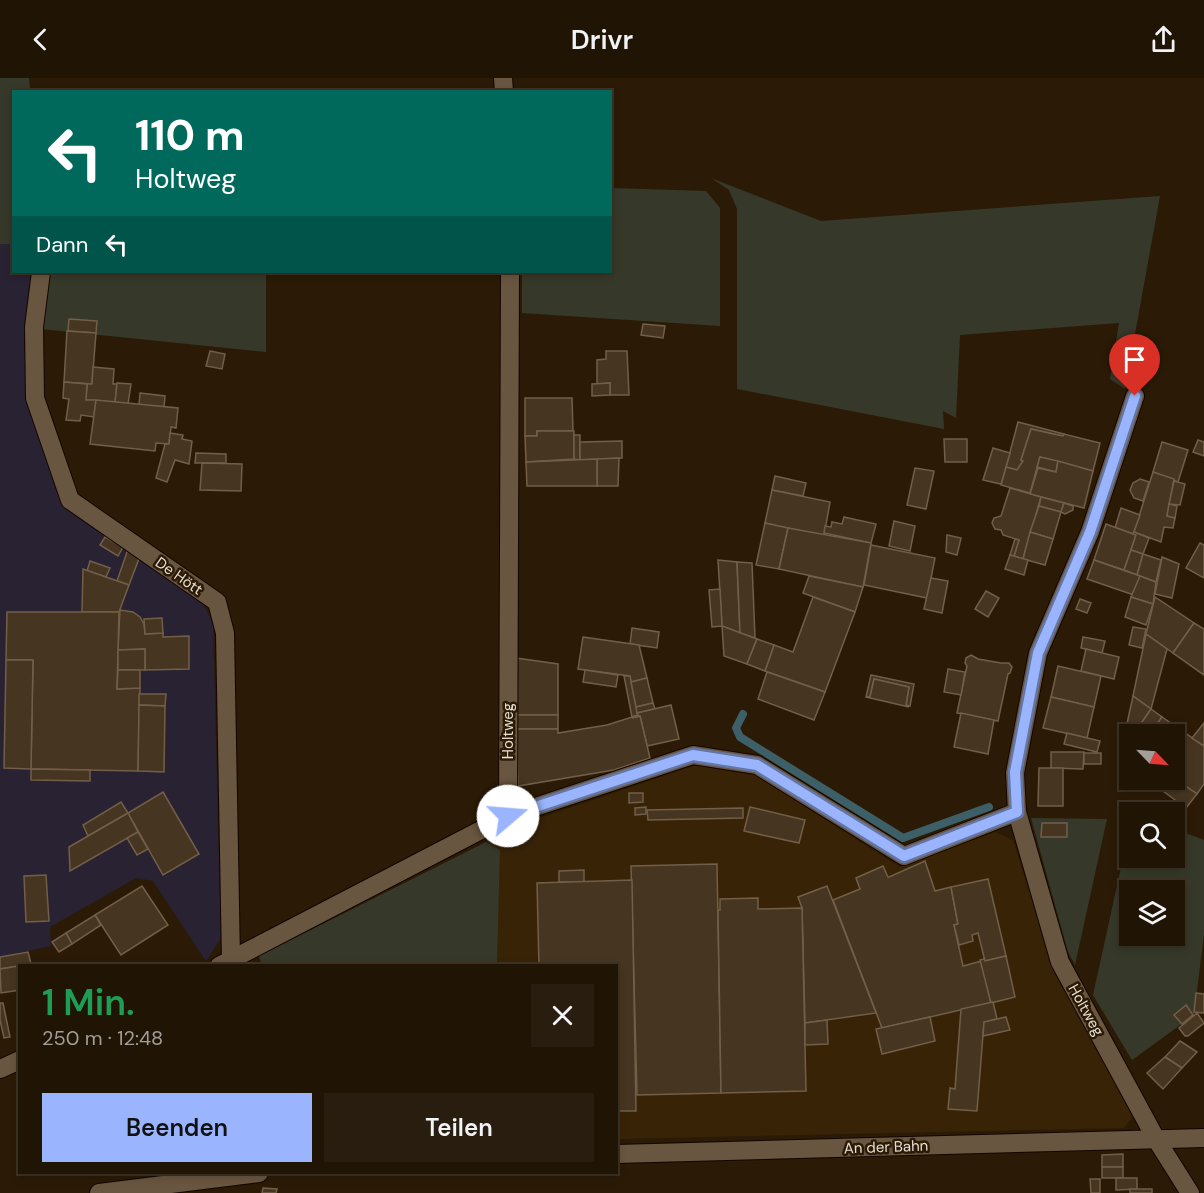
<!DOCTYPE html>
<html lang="de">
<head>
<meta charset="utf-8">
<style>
  :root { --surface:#201404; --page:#281d0e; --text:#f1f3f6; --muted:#a29e9a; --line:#3d3326; --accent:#9ab5fd }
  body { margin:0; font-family:"DM Sans",sans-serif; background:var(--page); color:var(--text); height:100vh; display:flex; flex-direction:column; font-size:22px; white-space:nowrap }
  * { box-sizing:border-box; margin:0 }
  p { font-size:20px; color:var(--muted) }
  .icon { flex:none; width:33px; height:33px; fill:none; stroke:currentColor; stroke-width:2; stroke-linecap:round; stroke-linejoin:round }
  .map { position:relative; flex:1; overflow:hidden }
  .panel { position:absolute; left:18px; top:886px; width:600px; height:210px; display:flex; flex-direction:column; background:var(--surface); border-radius:0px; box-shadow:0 3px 9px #0003,0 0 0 2px var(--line) }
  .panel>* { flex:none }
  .banner { position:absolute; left:12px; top:12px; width:600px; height:183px; border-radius:0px; box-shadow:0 3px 9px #0003,0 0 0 2px var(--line); background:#00695c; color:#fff; overflow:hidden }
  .needle { width:39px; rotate:115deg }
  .fabs { position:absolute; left:1119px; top:646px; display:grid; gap:12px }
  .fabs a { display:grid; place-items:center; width:66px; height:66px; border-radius:0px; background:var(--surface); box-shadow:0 3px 9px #0003,0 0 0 2px var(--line); font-size:30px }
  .pin { position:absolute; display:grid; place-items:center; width:51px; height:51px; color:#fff; margin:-62px -26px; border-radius:50% 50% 50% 0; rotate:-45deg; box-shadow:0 0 6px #0007 }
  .pin .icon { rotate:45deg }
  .me { position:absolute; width:66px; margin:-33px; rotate:72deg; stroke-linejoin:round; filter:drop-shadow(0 0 4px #0008) }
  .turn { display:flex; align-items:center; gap:21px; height:126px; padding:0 24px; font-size:27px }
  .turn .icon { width:78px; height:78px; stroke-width:2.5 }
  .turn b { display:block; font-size:42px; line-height:51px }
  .then { display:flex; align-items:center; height:57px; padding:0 24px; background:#0003; gap:12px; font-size:22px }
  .round { display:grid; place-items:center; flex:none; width:63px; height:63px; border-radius:0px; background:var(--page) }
  .summary { display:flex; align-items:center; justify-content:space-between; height:102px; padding:0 24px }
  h1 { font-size:36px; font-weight:600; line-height:45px; color:#1e9e55 }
  .cta { display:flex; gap:12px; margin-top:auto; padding:12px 24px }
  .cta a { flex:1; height:69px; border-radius:0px; background:var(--accent); color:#111; font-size:24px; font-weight:600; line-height:69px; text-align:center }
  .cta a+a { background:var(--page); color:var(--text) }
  header { display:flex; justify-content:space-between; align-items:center; height:78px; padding:0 24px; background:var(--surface); font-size:27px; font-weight:600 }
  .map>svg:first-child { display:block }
</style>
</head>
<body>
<header><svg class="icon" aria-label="back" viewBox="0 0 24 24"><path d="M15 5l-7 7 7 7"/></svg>Drivr<svg class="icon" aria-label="share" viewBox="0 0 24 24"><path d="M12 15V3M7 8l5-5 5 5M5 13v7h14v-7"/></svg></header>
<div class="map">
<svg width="1204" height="1115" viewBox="0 0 1204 1115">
  <rect width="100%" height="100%" fill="#2b1b06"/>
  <polygon fill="#282232" points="0,166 13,166 14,194 32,194 29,322 59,420 200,522 213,544 221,860 206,883 153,803 136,800 50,849 51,868 0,879"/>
  <polygon fill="#382307" points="702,685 755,697 900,789 995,754 1013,762 1053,889 1134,1037 1124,1050 617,1061 616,888 497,888 500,773 486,764 519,747"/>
  <g fill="#363929" fill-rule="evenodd">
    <polygon points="0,0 29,0 30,13 14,14 13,166 0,166"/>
    <polygon points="711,100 821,143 1160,118 1125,311 1110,301 1119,245 960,257 956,340 943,333 944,351 737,311 737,131 729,112"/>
    <polygon points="611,110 706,113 720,130 720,248 522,235 522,194 610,194"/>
    <polygon points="48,194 266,194 266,274 41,251"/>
    <polygon points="1031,740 1107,741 1075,887 1068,874"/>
    <path d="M1175,751L1204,762V856L1194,937L1132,982L1093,917L1128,758L1130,780H1174ZM1130,813H1174V858H1130Z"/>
    <polygon points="486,764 500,772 497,888 262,888 259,878"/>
  </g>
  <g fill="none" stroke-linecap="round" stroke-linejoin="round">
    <polyline stroke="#3d5f67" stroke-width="8" points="743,636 736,650 740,659 903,760 989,729"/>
  </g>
  <g fill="#463520" stroke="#725f49" stroke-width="1.5">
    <polygon points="69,241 97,243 96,255 68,253"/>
    <polygon points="643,246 665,248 663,260 641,257"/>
    <polygon points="67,253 96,255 92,306 64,304"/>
    <polygon points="210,273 225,276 222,291 206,288"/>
    <polygon points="606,273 627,273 629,317 610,317 610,305 597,306 597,282 606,281"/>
    <polygon points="93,289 114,291 113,306 117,306 115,325 86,322 87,306 92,306"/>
    <polygon points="64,304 87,306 86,322 96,322 94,339 81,337 80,343 66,342 69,321 63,320"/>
    <polygon points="117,305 131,306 128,326 115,325"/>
    <polygon points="610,305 610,317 592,318 592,306"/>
    <polygon points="140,315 165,318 164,329 139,327"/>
    <polygon points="525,320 572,320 573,353 537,353 537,358 525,358"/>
    <polygon points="96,322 178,330 176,350 171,349 169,366 156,365 155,373 90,366"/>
    <polygon points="1018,344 1064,356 1063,358 1058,357 1031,351 1021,382 1023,383 1017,392 1006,389"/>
    <polygon points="1031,351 1058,357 1063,358 1064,356 1100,365 1093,393 1040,379 1030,415 1001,407 1006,389 1017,392 1023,383 1021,382"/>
    <polygon points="537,353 574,353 574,381 526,384 525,358 537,358"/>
    <polygon points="170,355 183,357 182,361 192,363 189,386 175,382 167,404 156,400 165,366 169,366"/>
    <polygon points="574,357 580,357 580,382 574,381"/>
    <polygon points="944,361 967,361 967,384 945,384"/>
    <polygon points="1198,362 1204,364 1204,378 1193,374"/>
    <polygon points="622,363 622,380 580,382 580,364"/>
    <polygon points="1162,364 1188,372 1178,404 1153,394"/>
    <polygon points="993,370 1010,375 1001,406 983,402"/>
    <polygon points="196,375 226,376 226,385 195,385"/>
    <polygon points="1040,379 1058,383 1056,394 1037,389"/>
    <polygon points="619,380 618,408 597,408 597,381"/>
    <polygon points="597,381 597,408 527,408 526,384"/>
    <polygon points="1058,383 1093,393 1084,430 1030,416 1038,390 1056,394"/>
    <polygon points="202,385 242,386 241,413 200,412"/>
    <polygon points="915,390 934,393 926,431 907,427"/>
    <polygon points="1153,394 1174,401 1167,438 1175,440 1173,450 1164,449 1161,464 1134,454"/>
    <polygon points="775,398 806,405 803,418 772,412"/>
    <polygon points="1140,401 1149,404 1143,423 1134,420 1130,412 1133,405"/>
    <polygon points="1174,403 1185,406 1180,427 1169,426"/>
    <polygon points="1010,410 1041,419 1023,481 1014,478 1019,462 1003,457 1001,452 995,451 992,445 994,440 1001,438"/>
    <polygon points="772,412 830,424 824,458 765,445"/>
    <polygon points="1041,419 1064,425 1061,434 1039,428"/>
    <polygon points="1064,425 1073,428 1073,432 1065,436 1061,434"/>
    <polygon points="1169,426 1177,428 1175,440 1167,438"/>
    <polygon points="1039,428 1061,434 1053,461 1030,454"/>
    <polygon points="1121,430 1140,437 1133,456 1115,450"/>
    <polygon points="844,439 876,446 871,465 824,455 825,448 831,449 832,444 842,446"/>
    <polygon points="894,443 915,448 910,473 889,468"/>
    <polygon points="765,445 788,450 779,491 756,487"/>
    <polygon points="1106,446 1136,457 1124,492 1094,482"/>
    <polygon points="788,450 871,465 863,509 779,491"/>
    <polygon points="1030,454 1053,461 1045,487 1023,481"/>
    <polygon points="1134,454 1149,460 1143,476 1131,472 1136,457 1133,456"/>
    <polygon points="947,457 961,460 957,477 946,474"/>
    <polygon points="105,459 123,469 118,478 100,467"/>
    <polygon points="1015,461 1019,462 1014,478 1010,477"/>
    <polygon points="1200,465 1204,467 1204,500 1186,490"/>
    <polygon points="871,467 935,480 927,520 864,507"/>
    <polygon points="128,471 140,478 129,507 117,503"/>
    <polygon points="1131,472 1143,476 1137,497 1124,492"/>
    <polygon points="1143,476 1161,482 1156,504 1137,497"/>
    <polygon points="1010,477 1028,482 1024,497 1005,491"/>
    <polygon points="1162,479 1179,486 1172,520 1155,516"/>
    <polygon points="718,482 737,484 740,555 722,548"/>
    <polygon points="1094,482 1140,498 1134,517 1087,501"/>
    <polygon points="90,483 110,490 106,499 87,493"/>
    <polygon points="737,484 752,485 755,560 740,555"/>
    <polygon points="83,491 129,507 119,534 82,534"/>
    <polygon points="809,498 863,509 855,534 803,515"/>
    <polygon points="1140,498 1156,504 1153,526 1131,519"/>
    <polygon points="931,500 948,503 942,535 924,531"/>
    <polygon points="720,511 722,548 712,549 709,512"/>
    <polygon points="986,513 999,520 988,539 975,531"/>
    <polygon points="813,519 855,534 825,614 765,593 774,567 793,574"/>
    <polygon points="1131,519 1153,526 1146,547 1125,539"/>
    <polygon points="1155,519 1194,545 1173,575 1146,556"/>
    <polygon points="1080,521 1091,525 1087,535 1076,531"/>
    <polygon points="120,532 133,534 140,539 144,546 145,556 163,555 163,559 189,558 189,591 145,592 145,571 118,572"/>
    <polygon points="7,534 119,534 117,611 140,610 138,693 31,691 33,582 6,582"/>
    <polygon points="162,540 163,555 145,556 144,541"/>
    <polygon points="1194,545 1204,551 1204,597 1173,575"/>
    <polygon points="722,548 757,561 747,586 724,578"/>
    <polygon points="1133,549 1146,551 1142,570 1129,567"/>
    <polygon points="632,550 659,554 657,570 630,566"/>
    <polygon points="1146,556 1167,571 1151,631 1133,618"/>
    <polygon points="583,559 639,567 647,600 631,604 630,598 578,591"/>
    <polygon points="1083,559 1105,563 1102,575 1081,570"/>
    <polygon points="757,561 774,567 765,593 747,586"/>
    <polygon points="145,571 145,592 118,592 118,572"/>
    <polygon points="1086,571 1119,579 1114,601 1081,593"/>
    <polygon points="971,577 978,581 1001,585 1009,585 1012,589 1010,595 1008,596 998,643 957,635 967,588 965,585 966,580"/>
    <polygon points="516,580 558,586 558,637 517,637"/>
    <polygon points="6,582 33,582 31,691 4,690"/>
    <polygon points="1058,588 1101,598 1094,629 1051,619"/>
    <polygon points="948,591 965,594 961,617 944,614"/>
    <polygon points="118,592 140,592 140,610 117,611"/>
    <polygon points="585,592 618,597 616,609 583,604"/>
    <polygon points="767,594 825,614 814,642 758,621"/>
    <polygon points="871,597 914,606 910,628 906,627 909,609 874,601 870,619 866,619"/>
    <polygon points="624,598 630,598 638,637 632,639"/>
    <polygon points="647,600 653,625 636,629 631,604"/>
    <polygon points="874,601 909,609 906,627 909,629 866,619 870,619"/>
    <polygon points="139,616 166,616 165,628 139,627"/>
    <polygon points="1133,618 1151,631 1133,657 1130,657 1130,662 1126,667 1123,664"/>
    <polygon points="1051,619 1094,629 1087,660 1043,650"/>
    <polygon points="653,625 655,631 637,635 636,629"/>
    <polygon points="139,627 165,628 164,694 138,693"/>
    <polygon points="671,627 679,661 647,668 640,638 633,640 632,639 638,637 637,635"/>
    <polygon points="1151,631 1162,639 1149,657 1133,657"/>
    <polygon points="961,635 994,642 988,676 954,669"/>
    <rect x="517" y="637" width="41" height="14"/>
    <polygon points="640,638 650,680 614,692 518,708 517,651 558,651 558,655 607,647 632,639 633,640"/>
    <polygon points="1162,639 1204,668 1204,706 1197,716 1174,700 1174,657 1149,657"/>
    <polygon points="1204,645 1204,668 1192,660"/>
    <polygon points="1067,655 1100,663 1097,674 1064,666"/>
    <polygon points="1051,674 1084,674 1083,691 1051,690"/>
    <rect x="1084" y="675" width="17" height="11"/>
    <polygon points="1039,690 1063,690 1063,728 1038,728"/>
    <polygon points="31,691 90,692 90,703 31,702"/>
    <polygon points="1174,700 1197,716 1186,730 1148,702 1174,702"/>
    <polygon points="163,714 199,776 163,797 128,735"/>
    <polygon points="629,715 643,715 643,724 629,725"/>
    <polygon points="121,724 128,735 88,758 83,747"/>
    <polygon points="646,729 646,736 635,737 635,730"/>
    <polygon points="750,729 805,742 799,765 744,753"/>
    <polygon points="743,730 743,740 648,742 647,732"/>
    <polygon points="128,735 138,754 70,793 69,769"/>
    <polygon points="1042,745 1067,745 1067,759 1041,759"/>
    <polygon points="138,754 148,771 137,777 127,760"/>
    <polygon points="925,783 935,813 951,809 958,846 954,847 963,888 982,883 991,925 882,950 833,822 860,811 856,800 883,788 888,799 889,799"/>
    <polygon points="717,786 721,1015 637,1017 631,788"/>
    <polygon points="584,792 584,804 559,804 559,793"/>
    <polygon points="46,797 49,843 26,844 24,798"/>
    <polygon points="988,801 1006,878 985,883 978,855 972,857 973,863 959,867 954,847 958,846 951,809"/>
    <polygon points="632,802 636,1033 616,1033 616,888 539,888 537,805"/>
    <polygon points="142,808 168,847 121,877 95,837"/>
    <polygon points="827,808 876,935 805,945 802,830 798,819"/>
    <polygon points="758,820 758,831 802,830 806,1013 721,1015 718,832 720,832 720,821"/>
    <polygon points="95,837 101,847 72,866 66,855"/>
    <polygon points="66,855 72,866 59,874 52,864"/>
    <polygon points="28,874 31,886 0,891 0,879"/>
    <polygon points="1006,878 1015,919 991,925 980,882 984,881 985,883"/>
    <polygon points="31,886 31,888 20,888 20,912 1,915 0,891"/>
    <polygon points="1196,915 1204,916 1204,935 1194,934"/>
    <polygon points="993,924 997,941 984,944 977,1033 948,1031 950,1010 955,1011 961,931"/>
    <polygon points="0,925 3,925 10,959 4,960 0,942"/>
    <polygon points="1186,927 1193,937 1182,946 1174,937"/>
    <polygon points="1197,935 1204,945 1188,958 1185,958 1179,950"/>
    <polygon points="930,939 935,963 882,976 876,951"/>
    <polygon points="1006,939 1010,952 983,958 984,944"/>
    <polygon points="827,942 828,966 805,967 805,945"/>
    <polygon points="1180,963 1197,974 1182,990 1165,979"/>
    <polygon points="1165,979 1182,990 1163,1011 1147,995"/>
    <polygon points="1123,1076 1123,1089 1102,1089 1102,1077"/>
    <rect x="1102" y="1089" width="21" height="11"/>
    <polygon points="1116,1100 1137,1100 1137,1111 1116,1112"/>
    <polygon points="1090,1101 1100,1101 1100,1115 1091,1115"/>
    <polygon points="263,1110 277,1111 276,1115 262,1115"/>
    <rect x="1130" y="1111" width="22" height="4"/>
  </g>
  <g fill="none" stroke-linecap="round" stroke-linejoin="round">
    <defs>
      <g id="minor">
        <polyline points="503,0 504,14"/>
        <polyline points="41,194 34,249 35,320 70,422 217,524 225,555 231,882"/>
        <polyline points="1135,318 1090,454 1038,575 1015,695 1017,734 1060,884 1156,1061 1190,1115"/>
        <polyline points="508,738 510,194"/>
        <polyline points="219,888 508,738 693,677 757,687 904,778 1017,734"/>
        <polyline points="0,991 20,982"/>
        <polyline points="616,1076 1204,1060"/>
        <polyline points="99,1115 259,1095"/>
      </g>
    </defs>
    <use href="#minor" stroke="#130500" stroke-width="20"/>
    <use href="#minor" stroke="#695640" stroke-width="18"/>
  </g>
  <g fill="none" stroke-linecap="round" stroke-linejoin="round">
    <defs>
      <polyline id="route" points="508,738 693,677 757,687 904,778 1017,734 1015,694 1038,575 1090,454 1135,318"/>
    </defs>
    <use href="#route" stroke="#6476a4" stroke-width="15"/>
    <use href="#route" stroke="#9ab5fd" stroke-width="10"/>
  </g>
  <g text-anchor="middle" stroke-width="5" stroke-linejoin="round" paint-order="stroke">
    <g font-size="15" fill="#e8ddd1" stroke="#2b1b06">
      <text transform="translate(179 498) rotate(35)" y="5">De Hött</text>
      <text transform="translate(508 653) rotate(-90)" y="5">Holtweg</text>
      <text transform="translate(1086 932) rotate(61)" y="5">Holtweg</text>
      <text transform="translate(886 1069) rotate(-2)" y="5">An der Bahn</text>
    </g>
  </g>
</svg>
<div class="fabs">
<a><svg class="needle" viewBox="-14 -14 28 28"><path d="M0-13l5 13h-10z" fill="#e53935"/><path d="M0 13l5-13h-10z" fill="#a29e9a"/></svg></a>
<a><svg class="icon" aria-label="search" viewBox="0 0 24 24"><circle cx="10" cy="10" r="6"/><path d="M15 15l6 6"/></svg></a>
<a><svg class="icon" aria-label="layers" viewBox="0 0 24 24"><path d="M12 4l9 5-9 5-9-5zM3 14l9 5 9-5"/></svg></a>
</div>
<div class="pin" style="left:1135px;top:318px;background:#d93025"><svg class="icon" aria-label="arrive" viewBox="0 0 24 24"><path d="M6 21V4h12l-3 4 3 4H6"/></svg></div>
<svg class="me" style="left:508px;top:738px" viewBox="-20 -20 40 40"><circle r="19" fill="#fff"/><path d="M0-13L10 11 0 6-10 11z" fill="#9ab5fd"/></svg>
<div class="banner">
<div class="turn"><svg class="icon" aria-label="left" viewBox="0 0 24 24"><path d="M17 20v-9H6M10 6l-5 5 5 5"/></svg><div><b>110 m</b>Holtweg</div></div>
<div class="then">Dann<svg class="icon" aria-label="left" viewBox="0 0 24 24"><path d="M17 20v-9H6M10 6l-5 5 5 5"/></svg></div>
</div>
<section class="panel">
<div class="summary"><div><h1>1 Min.</h1><p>250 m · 12:48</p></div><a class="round"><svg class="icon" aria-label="close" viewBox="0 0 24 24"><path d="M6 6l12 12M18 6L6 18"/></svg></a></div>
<div class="cta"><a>Beenden</a><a>Teilen</a></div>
</section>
</div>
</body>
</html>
